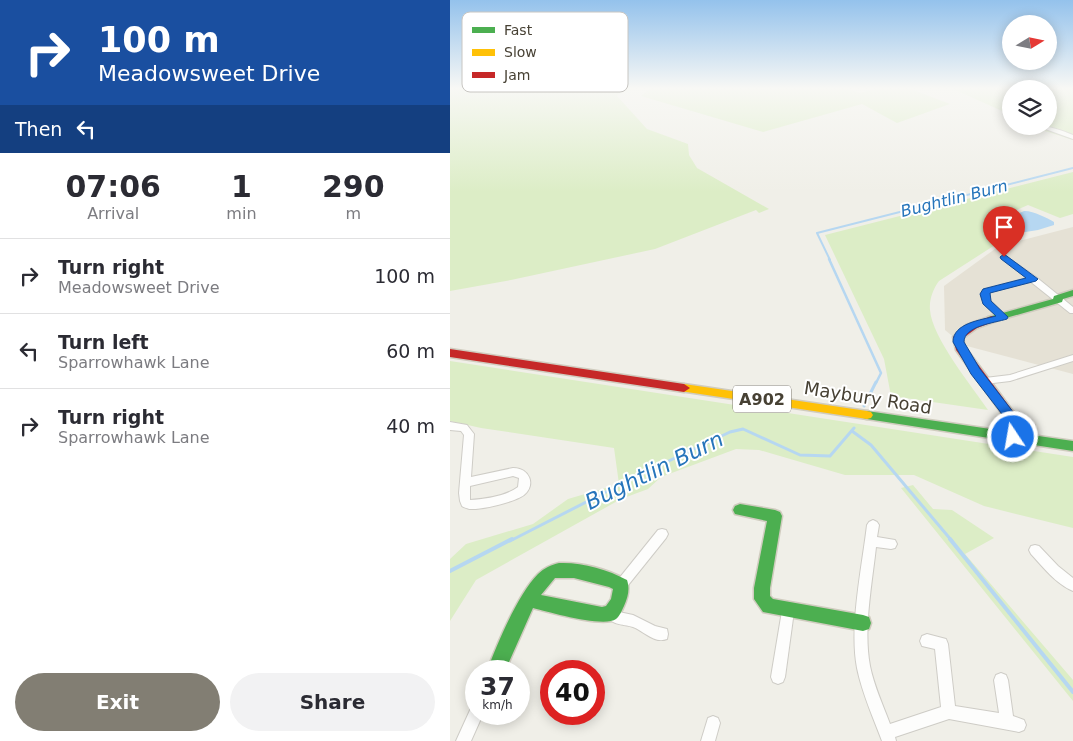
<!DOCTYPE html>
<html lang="en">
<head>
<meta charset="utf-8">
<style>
  :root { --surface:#fff; --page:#f2f2f3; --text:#2b2b33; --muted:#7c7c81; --line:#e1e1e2; --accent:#827e73 }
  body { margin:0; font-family:"DejaVu Sans",sans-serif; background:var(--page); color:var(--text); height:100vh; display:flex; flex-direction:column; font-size:19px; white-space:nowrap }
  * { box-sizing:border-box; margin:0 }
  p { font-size:16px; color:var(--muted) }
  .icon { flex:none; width:28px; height:28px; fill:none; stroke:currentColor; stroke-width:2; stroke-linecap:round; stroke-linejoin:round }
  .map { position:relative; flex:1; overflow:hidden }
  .sheet { display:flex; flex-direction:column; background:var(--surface); width:450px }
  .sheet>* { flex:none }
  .guide { background:#1a4fa0; color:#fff; overflow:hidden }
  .needle { width:32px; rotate:80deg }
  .fabs { position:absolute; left:552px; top:15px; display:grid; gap:10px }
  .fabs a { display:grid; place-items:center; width:55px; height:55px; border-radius:50%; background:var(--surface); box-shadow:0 2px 12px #0003; font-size:25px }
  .speed { position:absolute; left:15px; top:660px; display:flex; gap:10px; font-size:25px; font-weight:700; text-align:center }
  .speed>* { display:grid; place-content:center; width:65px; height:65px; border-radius:50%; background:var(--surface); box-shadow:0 2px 12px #0003; line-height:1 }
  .speed small { font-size:12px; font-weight:400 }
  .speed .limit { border:8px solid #d22; background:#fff; color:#111 }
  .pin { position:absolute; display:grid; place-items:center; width:42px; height:42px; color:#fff; margin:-51px -21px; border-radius:50% 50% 50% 0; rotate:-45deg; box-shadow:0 0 5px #0007 }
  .pin .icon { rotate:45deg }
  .me { position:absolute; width:55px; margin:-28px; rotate:348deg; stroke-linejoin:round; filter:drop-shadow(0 0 4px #0008) }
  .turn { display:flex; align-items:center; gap:18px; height:105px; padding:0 15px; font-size:22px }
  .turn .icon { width:65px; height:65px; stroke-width:2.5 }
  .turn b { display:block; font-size:35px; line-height:42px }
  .then { display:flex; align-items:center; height:48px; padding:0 15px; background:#0003; gap:10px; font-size:19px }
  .eta { display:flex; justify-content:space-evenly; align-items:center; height:85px; text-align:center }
  .eta b { font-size:30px; font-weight:700; line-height:35px }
  .button { display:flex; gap:10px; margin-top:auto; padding:10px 15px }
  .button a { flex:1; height:58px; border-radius:30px; background:var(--accent); color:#fff; font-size:20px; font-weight:700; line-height:58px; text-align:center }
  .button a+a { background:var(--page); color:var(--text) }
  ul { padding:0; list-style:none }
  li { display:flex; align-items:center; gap:15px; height:75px; padding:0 15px; border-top:1px solid var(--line) }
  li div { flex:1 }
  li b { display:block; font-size:19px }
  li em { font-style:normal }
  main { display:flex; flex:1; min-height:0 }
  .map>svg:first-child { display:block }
</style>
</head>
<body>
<main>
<section class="sheet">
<div class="guide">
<div class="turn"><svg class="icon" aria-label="right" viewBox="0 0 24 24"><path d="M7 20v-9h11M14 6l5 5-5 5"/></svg><div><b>100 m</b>Meadowsweet Drive</div></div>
<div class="then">Then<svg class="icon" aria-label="left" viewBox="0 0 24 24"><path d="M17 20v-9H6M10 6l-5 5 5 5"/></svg></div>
</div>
<div class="eta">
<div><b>07:06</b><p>Arrival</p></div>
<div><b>1</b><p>min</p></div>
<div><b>290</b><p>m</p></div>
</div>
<ul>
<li><svg class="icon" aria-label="right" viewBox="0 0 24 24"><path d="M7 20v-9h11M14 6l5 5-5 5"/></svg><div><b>Turn right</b><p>Meadowsweet Drive</p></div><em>100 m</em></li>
<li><svg class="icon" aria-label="left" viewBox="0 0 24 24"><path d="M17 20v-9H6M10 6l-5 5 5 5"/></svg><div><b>Turn left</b><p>Sparrowhawk Lane</p></div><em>60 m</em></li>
<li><svg class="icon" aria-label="right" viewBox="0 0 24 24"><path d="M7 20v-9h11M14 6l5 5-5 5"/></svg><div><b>Turn right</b><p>Sparrowhawk Lane</p></div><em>40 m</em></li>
</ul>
<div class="button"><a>Exit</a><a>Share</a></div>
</section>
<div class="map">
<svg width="623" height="741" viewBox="0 0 623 741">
  <rect width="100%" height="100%" fill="#f0efe8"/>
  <polygon fill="#e5e1d5" points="623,227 623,374 513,345 495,330 494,286 549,246"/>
  <g fill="#dcedc6">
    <polygon points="0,88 189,88 168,94 167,96 197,129 238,144 239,155 247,168 319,209 309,213 306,210 205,249 61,280 0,291"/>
    <polygon points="200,88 396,88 410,93 429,88 458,88 500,104 447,123 412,104 313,132 191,96"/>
    <polygon points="501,88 623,88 623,140 592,130 593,126 599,126 599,89 561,89 561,115"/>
    <path d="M623,172V214L610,218L578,205L555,215V222L549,229L559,236L489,281C483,289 479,300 480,310C482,338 522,386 538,410L441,396L434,359L375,235Z"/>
    <polygon points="0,361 623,457 623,528 534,506 464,475 395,475 309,450 286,449 211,477 198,489 171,499 26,580 0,621 0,559 16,544 83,524 118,499 169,484 164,448 31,428 0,421"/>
    <polygon points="463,485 483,509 502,510 544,538 515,554 623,680 623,701 451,488"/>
  </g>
  <path fill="#b6d7f1" d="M574,211C581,210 598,218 604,222V225L588,230L563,234L560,230L564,223L563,216Z"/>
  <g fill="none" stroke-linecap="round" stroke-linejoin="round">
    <polyline stroke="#b6d7f1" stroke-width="2" points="380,260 367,233 623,168"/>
    <polyline stroke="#b6d7f1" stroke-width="2.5" points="379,259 431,373 426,383"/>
    <g stroke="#b6d7f1" stroke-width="3">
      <polyline points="414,406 426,382"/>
      <polyline points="402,431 421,445 502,541"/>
      <polyline points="60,541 189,475 280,432 293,429 350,455 380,456 404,428"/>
    </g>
    <g stroke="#b6d7f1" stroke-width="4">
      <polyline points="500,539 623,692"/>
      <polyline points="0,571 62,539"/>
    </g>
    <defs>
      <g id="street">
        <polygon points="567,126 574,126 569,128"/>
        <path d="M587,126C600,126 611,130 623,135V139Z"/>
        <polygon points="554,255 586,277 623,307 623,313 620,313 581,282 540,292 539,295 541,301 557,317 553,319 550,319 534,304 531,295 534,289 577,278 552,258 551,257"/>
        <polygon points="623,355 623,361 560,381 535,384 531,381 535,378 560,375"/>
        <path d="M0,422L17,425L24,434L21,477L63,468C80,468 86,485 74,495C65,502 31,510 20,509C19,509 13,507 12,506L10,501L9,493L14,435L11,431L0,430ZM63,476L69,478L68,487C56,496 35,499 20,500V486Z"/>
        <path d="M423,520L427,522L429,525L427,537L445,540L447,544L445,548L441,549L426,547C422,584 413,629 420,666C424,686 433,705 440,724L491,707L485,649L472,646L470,641L472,636L477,634L496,639L498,644L505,706L549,713L544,680L546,675L551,673L556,675L558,680L563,716L574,720L576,725L574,730L569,732L499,719L445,737L446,741H432C423,717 412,693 407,668C399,627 412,567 417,525L419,522Z"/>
        <polygon points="212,529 216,530 218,534 216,538 175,589 171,591 167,589 165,585 167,581 208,530"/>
        <path d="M585,545L589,546L608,566L623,578V591C606,584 593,567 581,554L579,550L581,546Z"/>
        <polygon points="338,605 342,607 344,611 335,677 333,682 328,684 323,682 321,677 332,611 334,607"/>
        <path d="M161,607L169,612L183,615L205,626L217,629L218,634L217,639C204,644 194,631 183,627C172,624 160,625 155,613L157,609Z"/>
        <polygon points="26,706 26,714 33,714 21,741 6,741 21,708"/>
        <polygon points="263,716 268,718 270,723 265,741 251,741 258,718"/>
      </g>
      <g id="fast">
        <polygon points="623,290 623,296 613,299 612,302 542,322 537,319 538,317 603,299 604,296"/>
        <polygon points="417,411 623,441 623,451 417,419 413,418 411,415 413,412"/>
        <polygon points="290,504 325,510 330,512 332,516 320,588 320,596 323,599 413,615 419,617 421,623 419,629 413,631 313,612 304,599 304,588 317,521 285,514 283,510 285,506"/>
        <path d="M109,563C131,562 157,569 177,580C180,589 178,597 174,606C172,610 170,616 166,619C154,628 99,612 83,608L55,671H37C47,644 68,594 88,574C94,568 101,565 109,563ZM105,578H124L159,587L163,589L161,599L156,606L152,607L91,595Z"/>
      </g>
      <polygon id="slow" points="234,384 417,411 421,412 423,415 421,418 417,419 230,391 228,388 230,385"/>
      <g id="jam">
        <polygon points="542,316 546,317 547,319 546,321 527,328 513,338 515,347 565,414 569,437 567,440 563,442 559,440 555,418 506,350 503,337 516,325"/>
        <polygon points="0,349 234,384 240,388 234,392 0,357"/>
      </g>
    </defs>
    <use href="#street" stroke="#ceccc6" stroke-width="2"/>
    <use href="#fast" stroke="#d0ccbf" stroke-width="3"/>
    <use href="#slow" stroke="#d0ccbf" stroke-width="3"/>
    <use href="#jam" stroke="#d0ccbf" stroke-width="3"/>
    <use href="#street" fill="#fdfdfc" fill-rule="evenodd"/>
    <use href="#fast" fill="#4caf50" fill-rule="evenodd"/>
    <use href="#slow" fill="#ffc107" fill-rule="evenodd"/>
    <use href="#jam" fill="#c62828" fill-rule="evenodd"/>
  </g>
  <linearGradient id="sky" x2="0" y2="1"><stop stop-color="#94c2ec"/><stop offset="0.46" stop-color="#f8f8f5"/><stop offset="1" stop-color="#f8f8f5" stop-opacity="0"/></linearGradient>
  <rect width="623" height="192" fill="url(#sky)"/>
  <path fill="#1a73e8" stroke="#114b97" d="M554,254L588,279L586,281L540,293L541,301L558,317L557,319C544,323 514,326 514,342L530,369L567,417L569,437L568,441H558L555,418L521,374L503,342C503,323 531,320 546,316L533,304L530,294L533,289L576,278L551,259L550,257Z"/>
  <g text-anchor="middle" stroke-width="4" stroke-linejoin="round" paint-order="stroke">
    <g font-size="16" font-style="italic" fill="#2675bb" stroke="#fff">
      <text transform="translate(504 198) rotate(-14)" y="6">Bughtlin Burn</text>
    </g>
    <rect fill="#fff" stroke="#7e7a71" stroke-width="1" x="283" y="385.5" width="58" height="27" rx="4"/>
    <g font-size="16" font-weight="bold" fill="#474134">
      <text x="312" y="405">A902</text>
    </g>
    <g font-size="18" fill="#474134" stroke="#fff">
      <text transform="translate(418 398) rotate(9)" y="6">Maybury Road</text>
    </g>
    <g font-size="22" font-style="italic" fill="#2675bb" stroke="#fff">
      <text transform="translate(204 470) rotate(-26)" y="8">Bughtlin Burn</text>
    </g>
  </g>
  <rect x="12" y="12" width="166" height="80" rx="8" fill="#fff" stroke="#c8c6c2" stroke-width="1"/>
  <rect x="22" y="27" width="23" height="6" fill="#4caf50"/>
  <rect x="22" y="49" width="23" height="7" fill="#ffc107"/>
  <rect x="22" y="72" width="23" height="6" fill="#c62828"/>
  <g font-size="14" fill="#474134">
    <text x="54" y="35">Fast</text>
    <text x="54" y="57">Slow</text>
    <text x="54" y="80">Jam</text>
  </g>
</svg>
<div class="fabs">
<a><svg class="needle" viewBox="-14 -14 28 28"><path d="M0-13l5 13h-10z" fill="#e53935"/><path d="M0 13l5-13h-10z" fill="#7c7c81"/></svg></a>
<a><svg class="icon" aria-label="layers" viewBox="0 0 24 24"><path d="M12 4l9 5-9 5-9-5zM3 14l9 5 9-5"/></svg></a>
</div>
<div class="speed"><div>37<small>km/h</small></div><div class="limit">40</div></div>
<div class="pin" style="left:554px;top:257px;background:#d93025"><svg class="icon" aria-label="arrive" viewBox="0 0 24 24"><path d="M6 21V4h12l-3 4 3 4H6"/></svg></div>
<svg class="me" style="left:563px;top:437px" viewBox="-20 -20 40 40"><circle r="17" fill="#1a73e8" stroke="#fff" stroke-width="3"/><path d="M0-11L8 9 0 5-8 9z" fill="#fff"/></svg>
</div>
</main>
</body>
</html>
